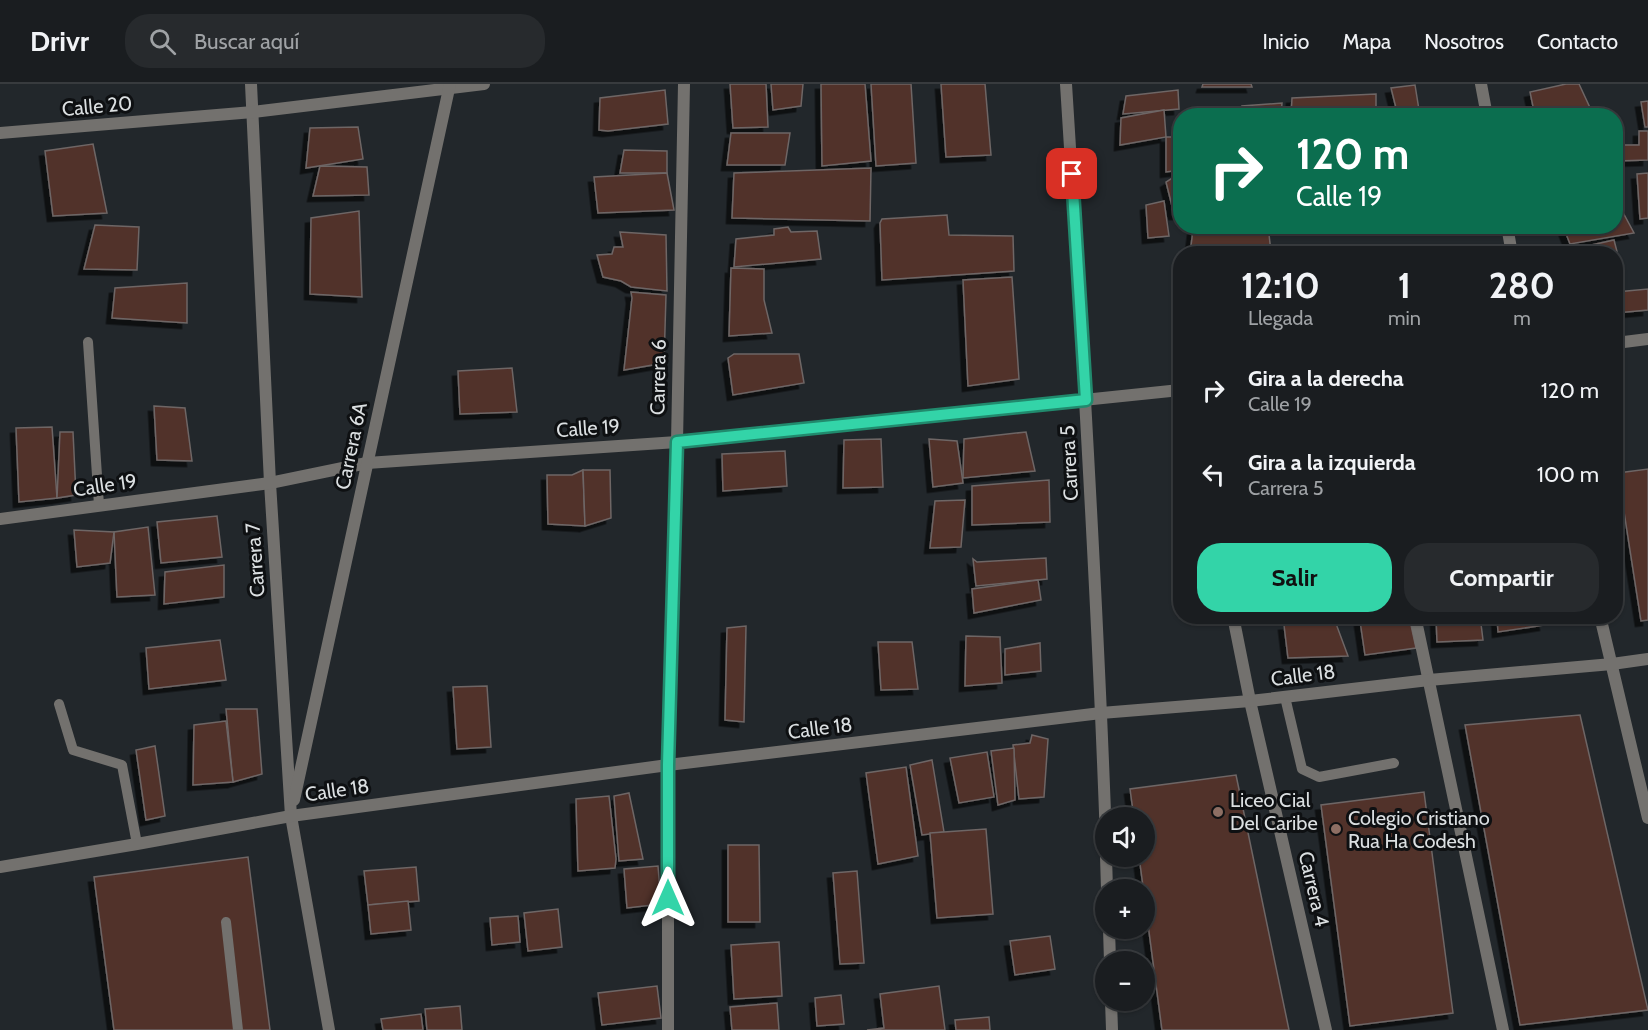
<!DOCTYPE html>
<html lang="es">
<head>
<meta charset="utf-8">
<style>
  :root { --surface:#1a1d20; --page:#272a2d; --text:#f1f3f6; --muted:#9fa2a5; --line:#383b3e; --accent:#33d4a8 }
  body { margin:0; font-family:Cabin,sans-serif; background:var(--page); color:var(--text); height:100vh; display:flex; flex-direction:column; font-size:22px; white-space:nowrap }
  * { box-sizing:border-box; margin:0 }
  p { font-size:20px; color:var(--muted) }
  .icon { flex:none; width:33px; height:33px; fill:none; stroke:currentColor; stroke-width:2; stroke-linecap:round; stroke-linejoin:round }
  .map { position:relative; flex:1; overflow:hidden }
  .side { position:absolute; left:1173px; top:162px; width:450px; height:378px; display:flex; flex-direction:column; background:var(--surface); border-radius:24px; box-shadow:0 2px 4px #0004,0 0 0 2px var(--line) }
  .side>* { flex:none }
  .top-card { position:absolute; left:1173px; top:24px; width:450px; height:126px; border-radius:24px; box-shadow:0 2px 4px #0004,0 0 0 2px var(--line); background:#0b6e4f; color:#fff; overflow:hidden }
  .tools { position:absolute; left:1095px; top:723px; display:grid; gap:12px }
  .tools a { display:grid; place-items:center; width:60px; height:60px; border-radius:50%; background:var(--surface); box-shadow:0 2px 4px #0004,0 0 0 2px var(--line); font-size:30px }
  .pin { position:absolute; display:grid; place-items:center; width:51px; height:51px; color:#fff; margin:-26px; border-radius:12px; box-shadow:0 3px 9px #0006 }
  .me { position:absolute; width:66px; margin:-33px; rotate:0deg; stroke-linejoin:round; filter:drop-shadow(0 0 4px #0008) }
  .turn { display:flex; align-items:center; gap:21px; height:126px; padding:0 24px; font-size:27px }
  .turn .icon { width:78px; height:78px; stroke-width:2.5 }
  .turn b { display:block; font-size:42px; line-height:51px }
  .eta { display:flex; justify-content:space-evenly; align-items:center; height:102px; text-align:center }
  .eta b { font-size:36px; font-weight:700; line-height:42px }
  .cta { display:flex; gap:12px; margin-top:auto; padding:12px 24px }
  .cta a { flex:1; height:69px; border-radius:24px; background:var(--accent); color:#111; font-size:24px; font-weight:700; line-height:69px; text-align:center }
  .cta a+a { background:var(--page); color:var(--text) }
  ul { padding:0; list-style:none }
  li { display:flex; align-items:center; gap:18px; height:84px; padding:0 24px }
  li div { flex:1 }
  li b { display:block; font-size:22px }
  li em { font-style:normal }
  header { display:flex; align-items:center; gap:36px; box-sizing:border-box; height:84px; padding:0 30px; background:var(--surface); border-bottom:2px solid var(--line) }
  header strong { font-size:28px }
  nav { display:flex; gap:33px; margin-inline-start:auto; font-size:21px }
  .search { width:420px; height:54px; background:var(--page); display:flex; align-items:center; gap:15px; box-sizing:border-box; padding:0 21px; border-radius:24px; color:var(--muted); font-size:22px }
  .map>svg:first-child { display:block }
</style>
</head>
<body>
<header>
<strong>Drivr</strong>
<div class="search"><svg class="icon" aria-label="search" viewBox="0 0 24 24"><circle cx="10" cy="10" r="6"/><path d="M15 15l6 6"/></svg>Buscar aquí</div>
<nav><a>Inicio</a><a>Mapa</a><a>Nosotros</a><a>Contacto</a></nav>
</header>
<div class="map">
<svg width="1648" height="946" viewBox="0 0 1648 946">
  <defs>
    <filter id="shadow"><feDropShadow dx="-5.5" dy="5.5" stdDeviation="0" flood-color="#0009"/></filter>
  </defs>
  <rect width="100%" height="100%" fill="#22272b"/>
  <g fill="#51302b" stroke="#6e6665" stroke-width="1.5" filter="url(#shadow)">
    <polygon points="730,0 766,0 768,43 733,44"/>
    <polygon points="771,0 803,0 801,22 773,26"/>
    <polygon points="821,0 865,0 871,77 822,82"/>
    <polygon points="871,0 911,0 916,79 876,82"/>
    <polygon points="941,0 985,0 991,71 946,73"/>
    <polygon points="1203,0 1251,0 1252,3 1202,3"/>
    <polygon points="1566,0 1579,0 1592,28 1577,32 1535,32 1530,8"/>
    <polygon points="1415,1 1420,32 1398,32 1391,4"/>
    <polygon points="665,6 668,40 608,47 599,46 600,14"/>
    <polygon points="1178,6 1179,25 1123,30 1126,12"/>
    <polygon points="1376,10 1376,32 1291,32 1292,14"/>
    <polygon points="1648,17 1648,43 1645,43 1641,18"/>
    <polygon points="1282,19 1281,32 1244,32 1242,22"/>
    <polygon points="1164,26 1166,53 1120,61 1121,34"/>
    <polygon points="358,43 363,75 306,84 310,44"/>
    <polygon points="1639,47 1648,47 1648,76 1616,77 1616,61 1639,61"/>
    <polygon points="731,49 790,49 785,81 727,81"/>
    <polygon points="1166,53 1180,53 1180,86 1166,88"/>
    <polygon points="93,60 107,129 53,132 45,67"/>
    <polygon points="624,66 667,67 667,89 620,89"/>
    <polygon points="320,82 367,83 369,111 313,112"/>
    <polygon points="871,84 870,137 732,134 734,89"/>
    <polygon points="667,89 674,126 598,129 594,93"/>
    <polygon points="1648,89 1648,134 1640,135 1637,90"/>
    <polygon points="1177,91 1180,91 1180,130 1174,130 1166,98"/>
    <polygon points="1164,117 1169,152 1148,154 1146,121"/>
    <polygon points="1619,121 1634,149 1570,160 1563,142 1616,142 1616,122"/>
    <polygon points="359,127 362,213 310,210 311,134"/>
    <polygon points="947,131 949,151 1013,152 1014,187 882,196 880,139 882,135"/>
    <polygon points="95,141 139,143 137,186 84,185"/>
    <polygon points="1214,142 1268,142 1271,168 1259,170 1190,170 1193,146"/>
    <polygon points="788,143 791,148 817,147 821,175 734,183 736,155 774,151 774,145"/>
    <polygon points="620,148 666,151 667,207 631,203 621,197 603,193 597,171 612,170 614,163 623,163"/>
    <polygon points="1614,156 1622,187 1616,188 1616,170 1569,170 1569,166"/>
    <polygon points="731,184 764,185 764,216 772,249 729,252"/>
    <polygon points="1622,187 1622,203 1616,204 1616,188"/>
    <polygon points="1012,193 1019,295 968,302 963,196"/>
    <polygon points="187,199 187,239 112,234 115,204"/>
    <polygon points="1648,205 1648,226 1616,229 1616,208"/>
    <polygon points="631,208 666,211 664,279 624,286 632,214"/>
    <polygon points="734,270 799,270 804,299 733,311 728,274"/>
    <polygon points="512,284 517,328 460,330 458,287"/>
    <polygon points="154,322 185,324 192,377 157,376"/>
    <polygon points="52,343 57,414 19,418 16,344"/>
    <polygon points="60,348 73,348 76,411 57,414"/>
    <polygon points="1026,348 1035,387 963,394 964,355"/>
    <polygon points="881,355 883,403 843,404 844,356"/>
    <polygon points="929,355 957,357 963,399 933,403"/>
    <polygon points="785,367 787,402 723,407 722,370"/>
    <polygon points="1648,385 1648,536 1641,537 1618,389"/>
    <polygon points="583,386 585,442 548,440 547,391 572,391"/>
    <polygon points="583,386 610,386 611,434 585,442"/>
    <polygon points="1049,396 1050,438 972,441 972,402"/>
    <polygon points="965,416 961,463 930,464 935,417"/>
    <polygon points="217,432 222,473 161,479 157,438"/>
    <polygon points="148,443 155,511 117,513 114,448"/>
    <polygon points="74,446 114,448 110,479 77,483"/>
    <polygon points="1046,474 1047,495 976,502 973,475 977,478"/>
    <polygon points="224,481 224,513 164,520 165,488"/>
    <polygon points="1038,496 1041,516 974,529 972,505"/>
    <polygon points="1399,532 1409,532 1416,564 1365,571 1360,537"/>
    <polygon points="1436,532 1480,532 1483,556 1437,558"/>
    <polygon points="1497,532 1543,532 1545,541 1498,548"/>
    <polygon points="1335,537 1348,572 1288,574 1284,541"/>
    <polygon points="746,542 744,638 725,636 727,544"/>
    <polygon points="966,552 1000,553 1002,599 965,602"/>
    <polygon points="220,556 226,596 149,605 146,564"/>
    <polygon points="878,558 912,558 918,605 881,606"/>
    <polygon points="1040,559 1041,587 1005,591 1005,565"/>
    <polygon points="487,602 491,663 457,665 453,603"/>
    <polygon points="226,625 257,625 262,690 233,698"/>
    <polygon points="1580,631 1648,926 1520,941 1465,641"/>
    <polygon points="226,637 233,698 193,701 194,641"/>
    <polygon points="1032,651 1048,655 1044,713 1019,715 1013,661 1030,659"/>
    <polygon points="155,662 165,732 146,736 136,666"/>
    <polygon points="1014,664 1015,716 998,721 991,667"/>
    <polygon points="987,668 994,713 959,719 950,674"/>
    <polygon points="932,676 944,748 922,751 910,681"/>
    <polygon points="906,683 918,772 878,780 866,689"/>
    <polygon points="1236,691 1289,946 1162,946 1139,772 1144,772 1144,734 1134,734 1130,705"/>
    <polygon points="1424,708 1453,929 1350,942 1321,721"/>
    <polygon points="629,709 643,775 619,777 614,712"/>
    <polygon points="609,712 616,775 615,784 578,787 576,715"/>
    <polygon points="986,745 993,830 937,834 930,749"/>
    <polygon points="728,761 759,761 760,838 728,838"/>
    <polygon points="248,773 270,946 114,946 94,793"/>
    <polygon points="658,782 661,820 627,824 624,785"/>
    <polygon points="416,783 419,817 368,821 364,787"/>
    <polygon points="857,787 864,879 840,880 833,789"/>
    <polygon points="408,817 411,846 371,850 368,821"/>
    <polygon points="558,825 562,863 528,867 524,829"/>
    <polygon points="518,832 520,858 492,861 490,834"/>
    <polygon points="1050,852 1055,885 1015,891 1010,857"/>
    <polygon points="779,858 782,912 734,915 731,861"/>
    <polygon points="657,902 661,934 602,941 598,909"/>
    <polygon points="939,902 945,946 867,946 884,944 880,910"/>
    <polygon points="841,911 844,940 817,942 815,914"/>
    <polygon points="777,919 779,946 732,946 730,923"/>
    <polygon points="460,922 462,946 427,946 425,925"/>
    <polygon points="421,930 423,946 383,946 381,935"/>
    <polygon points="989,933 990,946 956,946 955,936"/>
  </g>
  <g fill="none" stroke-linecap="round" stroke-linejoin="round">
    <g stroke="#73716e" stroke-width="10">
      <polyline points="88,258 99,421"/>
      <polyline points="1285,613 1302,685 1319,693 1394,679"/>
      <polyline points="59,620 73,666 122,681 137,760"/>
      <polyline points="226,838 238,946"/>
    </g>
    <g stroke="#73716e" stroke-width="12">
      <polyline points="251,0 270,399 291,732 329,946"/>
      <path d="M1066,0C1082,252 1097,503 1106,756"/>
      <polyline points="1481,0 1487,32"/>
      <polyline points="0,49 253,28 484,0"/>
      <polyline points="1507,142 1512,170"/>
      <polyline points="1616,259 1648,255"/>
      <polyline points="0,435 270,399 367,379 677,358 1180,306"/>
      <polyline points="1233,532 1250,617 1326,946"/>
      <polyline points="1415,532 1503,946"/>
      <polyline points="1600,532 1648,734"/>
      <polyline points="294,716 450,0"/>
      <polyline points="1106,772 1107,806"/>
      <polyline points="0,783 137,760 291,732 668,681 1101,629 1250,617 1429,596 1612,580 1648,575"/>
      <polyline points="1109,844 1110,878"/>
      <polyline points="1111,916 1112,946"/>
      <polyline points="668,946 668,681 677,358 684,0"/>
    </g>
  </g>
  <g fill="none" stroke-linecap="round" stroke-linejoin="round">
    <defs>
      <polyline id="route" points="668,814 668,681 677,358 1086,316 1072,90"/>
    </defs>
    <use href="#route" stroke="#218a6d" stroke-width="15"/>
    <use href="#route" stroke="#33d4a8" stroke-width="10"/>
  </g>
  <g fill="#8d6e63" stroke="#0e1012" stroke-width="2">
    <circle cx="1218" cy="728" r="6"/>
    <circle cx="1336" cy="745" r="6"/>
  </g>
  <g text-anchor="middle" stroke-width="6" stroke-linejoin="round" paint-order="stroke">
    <g font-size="20" fill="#dbdfe1" stroke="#0e1012">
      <text transform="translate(97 22) rotate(-5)" y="7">Calle 20</text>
      <text transform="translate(658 293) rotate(-89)" y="7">Carrera 6</text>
      <text transform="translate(588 344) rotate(-4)" y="7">Calle 19</text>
      <text transform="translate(351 362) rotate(-78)" y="7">Carrera 6A</text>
      <text transform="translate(1069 379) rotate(-93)" y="7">Carrera 5</text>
      <text transform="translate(105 401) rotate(-8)" y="7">Calle 19</text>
      <text transform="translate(255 476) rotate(-94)" y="7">Carrera 7</text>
      <text transform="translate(1303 591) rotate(-7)" y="7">Calle 18</text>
      <text transform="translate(820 644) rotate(-7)" y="7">Calle 18</text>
      <text transform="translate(337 706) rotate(-8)" y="7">Calle 18</text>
      <text transform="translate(1314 805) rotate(77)" y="7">Carrera 4</text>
    </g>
    <g font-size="20" fill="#dbdfe1" stroke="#0e1012" text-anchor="start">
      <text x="1230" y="723">Liceo Cial<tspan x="1230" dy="23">Del Caribe</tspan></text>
      <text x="1348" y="741">Colegio Cristiano<tspan x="1348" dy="23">Rua Ha Codesh</tspan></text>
    </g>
  </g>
</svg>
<div class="tools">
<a><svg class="icon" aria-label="sound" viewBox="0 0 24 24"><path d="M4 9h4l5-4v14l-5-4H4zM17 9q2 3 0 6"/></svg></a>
<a>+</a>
<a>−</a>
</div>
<div class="pin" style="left:1072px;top:90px;background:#d93025"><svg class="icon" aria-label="arrive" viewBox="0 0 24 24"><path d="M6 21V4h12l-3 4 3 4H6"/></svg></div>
<svg class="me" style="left:668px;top:814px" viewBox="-20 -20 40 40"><path d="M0-17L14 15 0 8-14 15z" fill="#33d4a8" stroke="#fff" stroke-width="4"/></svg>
<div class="top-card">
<div class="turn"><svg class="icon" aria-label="right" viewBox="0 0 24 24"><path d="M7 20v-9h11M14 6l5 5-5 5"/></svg><div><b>120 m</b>Calle 19</div></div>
</div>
<section class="side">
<div class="eta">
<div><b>12:10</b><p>Llegada</p></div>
<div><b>1</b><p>min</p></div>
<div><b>280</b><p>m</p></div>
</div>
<ul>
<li><svg class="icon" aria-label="right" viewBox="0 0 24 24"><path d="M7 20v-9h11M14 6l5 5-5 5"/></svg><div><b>Gira a la derecha</b><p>Calle 19</p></div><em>120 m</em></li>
<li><svg class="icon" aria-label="left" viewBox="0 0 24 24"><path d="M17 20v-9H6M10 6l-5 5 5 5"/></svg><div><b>Gira a la izquierda</b><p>Carrera 5</p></div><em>100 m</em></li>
</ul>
<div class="cta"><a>Salir</a><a>Compartir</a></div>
</section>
</div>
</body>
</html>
